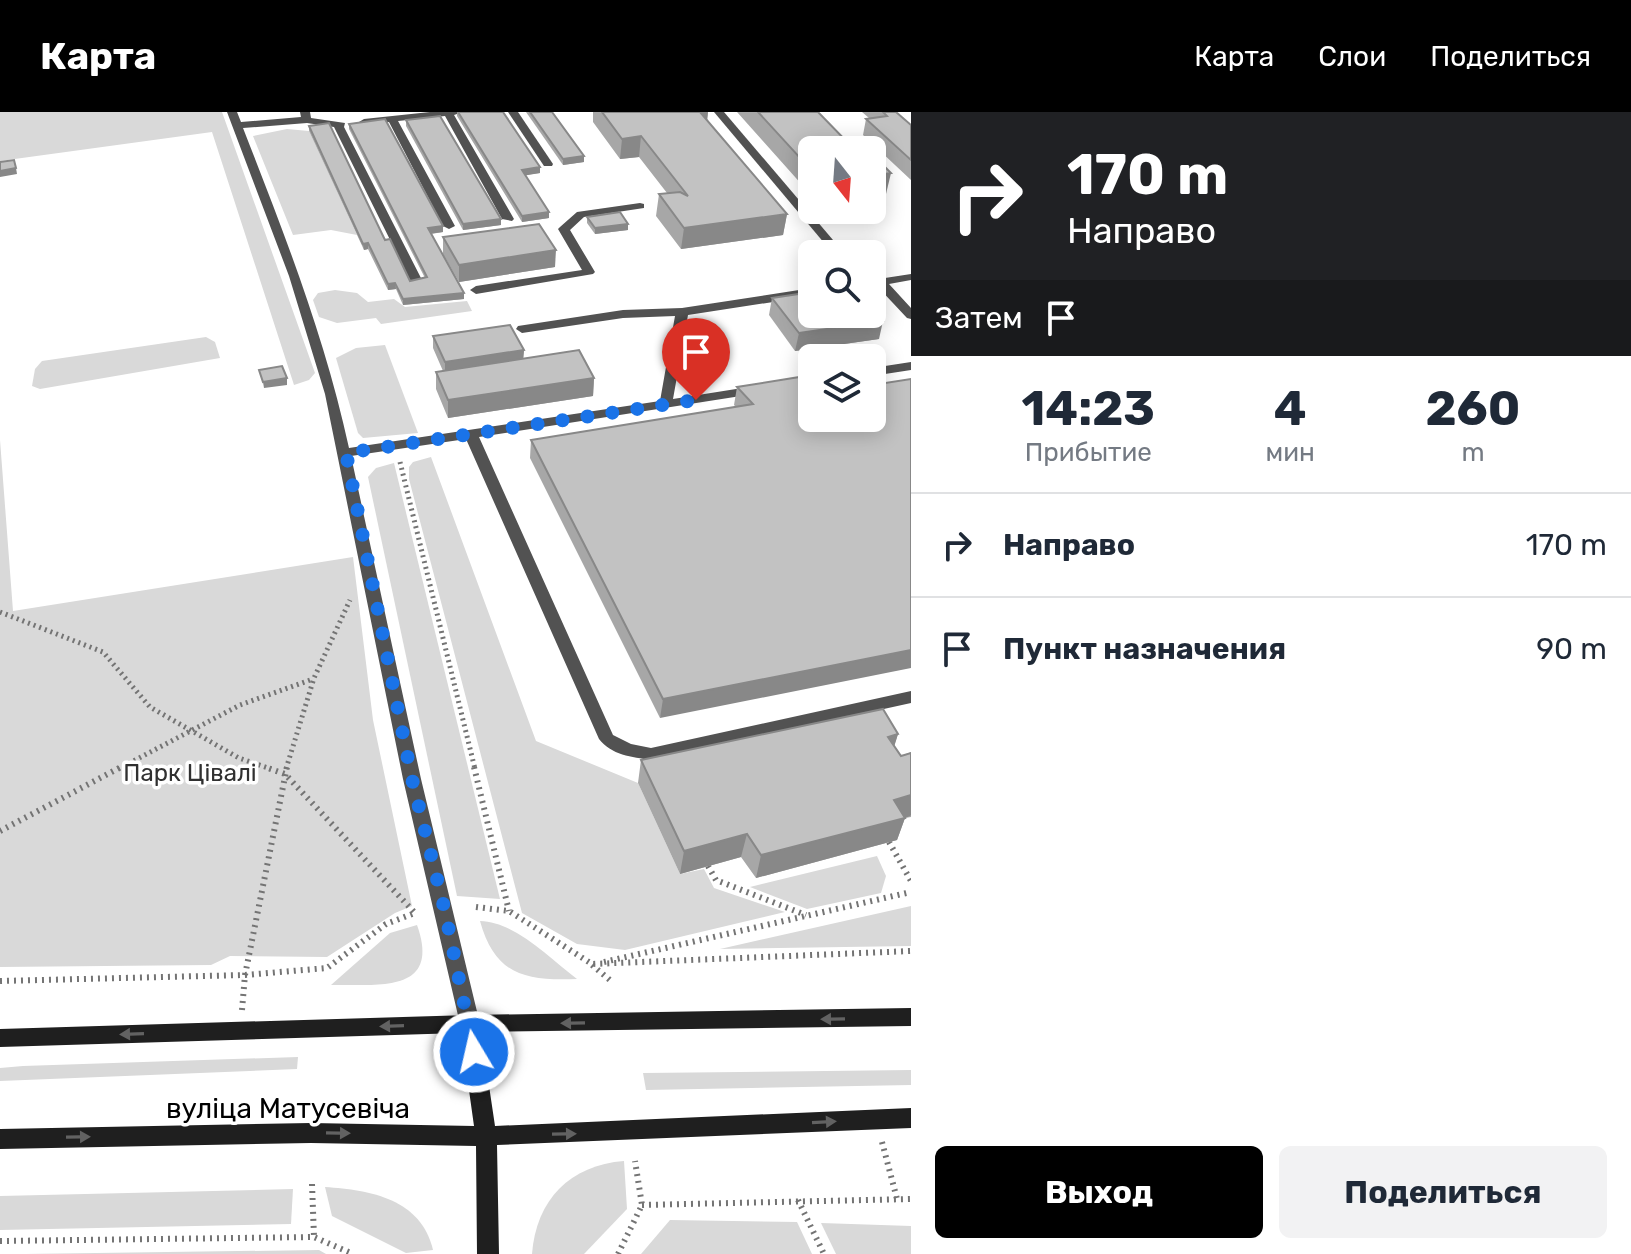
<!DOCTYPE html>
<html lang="ru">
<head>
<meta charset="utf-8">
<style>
  :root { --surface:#fff; --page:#f2f2f3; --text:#1f2937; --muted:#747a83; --line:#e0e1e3; --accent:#000 }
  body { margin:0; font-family:Rubik,sans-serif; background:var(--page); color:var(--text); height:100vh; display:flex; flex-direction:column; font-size:30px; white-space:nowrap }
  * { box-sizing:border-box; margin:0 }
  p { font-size:26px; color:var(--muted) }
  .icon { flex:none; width:44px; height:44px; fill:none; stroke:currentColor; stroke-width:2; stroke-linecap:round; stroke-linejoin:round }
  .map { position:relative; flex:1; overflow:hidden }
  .sheet { display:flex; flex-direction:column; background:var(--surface); width:720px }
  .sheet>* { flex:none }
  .top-card { background:#202124; color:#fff; overflow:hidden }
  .needle { width:52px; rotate:163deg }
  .controls { position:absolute; left:798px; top:24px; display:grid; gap:16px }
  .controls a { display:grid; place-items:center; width:88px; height:88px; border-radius:12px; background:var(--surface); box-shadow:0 4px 20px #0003; font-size:40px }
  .pin { position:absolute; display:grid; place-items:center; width:68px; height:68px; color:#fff; margin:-82px -34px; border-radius:50% 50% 50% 0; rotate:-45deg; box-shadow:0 0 8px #0007 }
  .pin .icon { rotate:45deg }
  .me { position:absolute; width:88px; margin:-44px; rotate:351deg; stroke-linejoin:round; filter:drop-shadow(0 0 6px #0008) }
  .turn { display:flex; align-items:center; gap:28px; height:168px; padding:0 24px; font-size:36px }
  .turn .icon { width:104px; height:104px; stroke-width:2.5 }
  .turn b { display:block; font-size:56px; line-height:68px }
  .then { display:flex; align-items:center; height:76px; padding:0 24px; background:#0003; gap:16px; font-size:30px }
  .eta { display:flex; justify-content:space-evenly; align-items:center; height:136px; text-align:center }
  .eta b { font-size:48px; font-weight:700; line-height:56px }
  .primary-button { display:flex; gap:16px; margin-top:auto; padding:16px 24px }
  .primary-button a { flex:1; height:92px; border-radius:12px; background:var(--accent); color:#fff; font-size:32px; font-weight:700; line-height:92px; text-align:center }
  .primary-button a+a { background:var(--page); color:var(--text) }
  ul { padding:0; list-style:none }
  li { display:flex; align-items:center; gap:24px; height:104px; padding:0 24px; border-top:2px solid var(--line) }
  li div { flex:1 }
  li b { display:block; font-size:30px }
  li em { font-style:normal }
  header { display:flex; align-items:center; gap:48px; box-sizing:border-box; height:112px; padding:0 40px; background:var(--accent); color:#fff }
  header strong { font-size:38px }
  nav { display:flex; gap:44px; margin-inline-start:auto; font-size:28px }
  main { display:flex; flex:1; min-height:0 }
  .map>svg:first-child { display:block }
</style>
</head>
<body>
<header>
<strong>Карта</strong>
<nav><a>Карта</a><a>Слои</a><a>Поделиться</a></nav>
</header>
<main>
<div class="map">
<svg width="911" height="1142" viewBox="0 0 911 1142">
  <rect width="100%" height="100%" fill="#fff"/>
  <g fill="#d9d9d9">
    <polygon points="0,0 222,0 315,261 309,268 294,273 212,20 0,49"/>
    <polygon points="287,17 309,19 357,123 331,118 293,123 253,24"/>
    <polygon points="335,178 357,181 368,190 394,187 405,195 467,189 472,199 381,212 376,206 337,211 319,205 313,188 318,181"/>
    <polygon points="206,225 215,230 220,246 40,277 32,274 35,257 42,249"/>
    <polygon points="385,233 418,321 363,326 358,321 336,246 356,236"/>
    <polygon points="0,328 13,499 353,445 373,608 412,794 395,801 327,845 230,844 211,853 0,855"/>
    <polygon points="431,345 536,629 638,671 680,762 704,757 714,776 785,800 625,838 577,832 522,801 409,367 409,355 413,350"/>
    <polygon points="394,351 500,787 457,784 368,365 376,356"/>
    <polygon points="877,744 886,764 881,781 807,797 750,775"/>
    <polygon points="911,794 911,834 720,837"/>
    <path d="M480,809C516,810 549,846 577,867C525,869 495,863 480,809Z"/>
    <path d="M417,813C442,883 376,872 331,873L390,821Z"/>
    <polygon points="298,945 297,957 0,969 0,956 23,954"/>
    <polygon points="911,958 911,973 646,978 643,961"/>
    <path d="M624,1049L627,1097L584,1142H532C536,1088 570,1053 624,1049Z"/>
    <path d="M325,1075C371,1078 421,1087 433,1138L406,1141L332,1104Z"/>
    <polygon points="293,1077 291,1112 0,1118 0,1084"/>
    <polygon points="670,1108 797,1110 812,1142 641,1142"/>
    <polygon points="821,1111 911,1114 911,1142 836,1142"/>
    <polygon points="319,1138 326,1142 25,1142"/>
  </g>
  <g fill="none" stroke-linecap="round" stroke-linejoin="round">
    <g stroke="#747474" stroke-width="5" stroke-dasharray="2 4" stroke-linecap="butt">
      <polyline points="400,350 475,657"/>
      <polyline points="0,500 103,540 150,595 239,646 271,657"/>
      <polyline points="118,657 240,593 313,567"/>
      <polyline points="286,657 314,566 350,488"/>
    </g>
    <g stroke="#747474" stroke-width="6" stroke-dasharray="2 5" stroke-linecap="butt">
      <polyline points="474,655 509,799"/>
      <polyline points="0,719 121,655"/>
      <polyline points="889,730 911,769"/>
      <polyline points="708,754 716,768 806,803"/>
      <polyline points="476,795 509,799 592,852 911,839"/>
      <polyline points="604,850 911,780"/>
      <polyline points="592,853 611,869"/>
      <polyline points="0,869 245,863 327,856 386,812 415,801 285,662 265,655"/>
      <polyline points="242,898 245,863 287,655"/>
      <polyline points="882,1030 897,1087"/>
      <polyline points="312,1072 314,1125"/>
      <polyline points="798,1088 824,1142"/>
      <polyline points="642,1093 911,1087"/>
      <polyline points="0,1129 314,1125 353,1142"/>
      <polyline points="618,1142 642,1093 635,1049"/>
    </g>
    <g fill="#525252" fill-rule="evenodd">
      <path d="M227,0H237L241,10L301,5L300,0H310L311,6L345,11L344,15L422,168L416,172L410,168L334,15L307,11L243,16C284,121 325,225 349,336L660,289L675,204L623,206L522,221L516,217L518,214L623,198L682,196L812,176V184L688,203L673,287L755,274L760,275V281L479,325L613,623L631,632L651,636L911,579V591L651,648C632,645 611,643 599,627L466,327L351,344L421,667L480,912L477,918L470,921L463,918L460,912L403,667L325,282L289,164Z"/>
      <polygon points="430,0 463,0 454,3 514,107 512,109 502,107 445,4 398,9 455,114 449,117 443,114 389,10 364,13 359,10 364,7"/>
      <polygon points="508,0 518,0 553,52 552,54 544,54"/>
      <polygon points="714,0 724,0 833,128 833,132 825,132"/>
      <polygon points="640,91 644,92 644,96 584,105 570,118 595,160 593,162 476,182 470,178 476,174 582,158 558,117 560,115 577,100"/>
      <polygon points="911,162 911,168 889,172 911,196 911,207 907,206 877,174 872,174 872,168"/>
      <polygon points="911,250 911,258 872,264 872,256"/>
    </g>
    <polygon fill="#1f1f1f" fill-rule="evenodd" points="911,896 911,914 481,920 495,1014 911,996 911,1016 497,1033 499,1142 477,1142 476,1034 311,1031 0,1037 0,1017 311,1011 474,1014 461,921 0,935 0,917 470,903"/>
  </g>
  <g fill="#a7a7a7">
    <polygon points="457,0 503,0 540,55 540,61 525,63 549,100 549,106 522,110 457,4"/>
    <polygon points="526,0 552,0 584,44 584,50 563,53"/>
    <polygon points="593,0 708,0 707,8 787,102 783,123 681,137 656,104 659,82 667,81 639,45 620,47 593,10"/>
    <polygon points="737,0 818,0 812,38 812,84"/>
    <polygon points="862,0 896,0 911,13 911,68 863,23 866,7 869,6"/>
    <polygon points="406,8 501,107 501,113 463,118 406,14"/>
    <polygon points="349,12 443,120 431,122 464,181 464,187 403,193 396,177 388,178 368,137 364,138 309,19 309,14 385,128 410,169 425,166 349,17"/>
    <polygon points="587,105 628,118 595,122 587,111"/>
    <polygon points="443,125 555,155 459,170 443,142"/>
    <polygon points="772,186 879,227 795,239 769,203"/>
    <polygon points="433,224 524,238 523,247 594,266 593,284 448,306 436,277 436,260 443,259 433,236"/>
    <polygon points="812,263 660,606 530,346 531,328 736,295 734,293 737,275"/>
    <polygon points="898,622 894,634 901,644 911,640 911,705 905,706 897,728 756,766 741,745 680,762 638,671 641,648"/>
  </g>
  <g fill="#888">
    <polygon points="699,0 708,0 706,18"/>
    <polygon points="641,24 639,45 620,47 622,27"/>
    <polygon points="584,44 584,50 563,53 563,47"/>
    <polygon points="540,55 540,61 522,64 522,58"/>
    <polygon points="16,56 17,62 0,65 0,59"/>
    <polygon points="891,61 886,82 872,84 872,64"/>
    <polygon points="549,100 549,106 522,110 522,104"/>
    <polygon points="787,102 783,123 681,137 684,116"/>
    <polygon points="501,107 501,113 463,118 463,112"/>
    <polygon points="628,112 628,118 595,122 595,116"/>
    <polygon points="443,114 443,120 428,122 428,116"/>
    <polygon points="368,131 368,137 364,138 363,132"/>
    <polygon points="556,138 555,155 459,170 459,153"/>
    <polygon points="395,171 396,177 388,178 388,172"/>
    <polygon points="464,181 464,187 403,193 403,187"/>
    <polygon points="883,209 879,227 795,239 799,221"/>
    <polygon points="524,238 523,250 445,262 445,250"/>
    <polygon points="287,266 287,273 264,276 263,270"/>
    <polygon points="594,266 593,284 448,306 448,288"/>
    <polygon points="911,538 911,556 660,606 663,587"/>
    <polygon points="898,622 891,645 888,625"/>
    <polygon points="911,683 911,703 910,704 905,706 897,728 756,766 761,743 894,688"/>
    <polygon points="747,722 741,745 680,762 684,739"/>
  </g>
  <g fill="#c2c2c2" stroke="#888" stroke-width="2">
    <polygon points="458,0 503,0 540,55 522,58 549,100 522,104"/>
    <polygon points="530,0 552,0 584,44 563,47"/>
    <polygon points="602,0 700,0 787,102 684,116 659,82 680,80 688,84 641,24 622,27"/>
    <polygon points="758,0 818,0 855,38 812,38 812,59"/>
    <polygon points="883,0 896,0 911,13 911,48 866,7 887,4"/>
    <polygon points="440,4 501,107 463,112 406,8"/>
    <polygon points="385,7 443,114 428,116 464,181 403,187 395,171 388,172 368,131 363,132 309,14 329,11 385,128 390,127 410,169 427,165 349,12"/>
    <polygon points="877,47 891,61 872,64 872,48"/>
    <polygon points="14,48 16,56 0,59 0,50"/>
    <polygon points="620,100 628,112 595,116 587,105"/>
    <polygon points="539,112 556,138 459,153 443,125"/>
    <polygon points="812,180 812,202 872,202 872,196 883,209 799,221 772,186"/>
    <polygon points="510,213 524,238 445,250 433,224"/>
    <polygon points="579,238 594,266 448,288 436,260"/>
    <polygon points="282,254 287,266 263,270 259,258"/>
    <polygon points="812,263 812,306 872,306 872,273 911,267 911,538 663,587 531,328 753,292 737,275"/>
    <polygon points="883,597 898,622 888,625 901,644 911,641 911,683 894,688 905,706 761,743 747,722 684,739 641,648"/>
  </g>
  <defs><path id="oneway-solid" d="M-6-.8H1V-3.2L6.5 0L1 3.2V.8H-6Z" transform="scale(2)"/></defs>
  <g fill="#626262">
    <use href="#oneway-solid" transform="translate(833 907) rotate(179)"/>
    <use href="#oneway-solid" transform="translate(573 911) rotate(179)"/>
    <use href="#oneway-solid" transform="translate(392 914) rotate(178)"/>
    <use href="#oneway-solid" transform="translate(132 922) rotate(178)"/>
    <use href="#oneway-solid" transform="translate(824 1010) rotate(-3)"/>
    <use href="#oneway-solid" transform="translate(338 1021) rotate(1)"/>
    <use href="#oneway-solid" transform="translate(564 1022) rotate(-1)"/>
    <use href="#oneway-solid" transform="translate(78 1025) rotate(-1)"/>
  </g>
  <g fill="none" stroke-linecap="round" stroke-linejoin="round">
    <polyline stroke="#1a73e8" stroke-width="14" stroke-dasharray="0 25.2" points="474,940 445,799 412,667 346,341 696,288"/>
  </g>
  <g text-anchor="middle" stroke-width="7" stroke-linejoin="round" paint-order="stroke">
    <g font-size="24" fill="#303030" stroke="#fff">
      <text x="190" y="669">Парк Цівалі</text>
    </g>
    <g font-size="28" fill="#000" stroke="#fff">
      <text x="288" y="1006">вуліца Матусевіча</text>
    </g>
  </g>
</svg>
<div class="controls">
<a><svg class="needle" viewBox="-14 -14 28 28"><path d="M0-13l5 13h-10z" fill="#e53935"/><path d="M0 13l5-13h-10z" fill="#747a83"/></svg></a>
<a><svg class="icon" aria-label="search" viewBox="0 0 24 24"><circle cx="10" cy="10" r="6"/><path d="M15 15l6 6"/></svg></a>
<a><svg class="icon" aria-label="layers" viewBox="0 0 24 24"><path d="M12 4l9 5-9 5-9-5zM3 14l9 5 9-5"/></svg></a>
</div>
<div class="pin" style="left:696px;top:288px;background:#d93025"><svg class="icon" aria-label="arrive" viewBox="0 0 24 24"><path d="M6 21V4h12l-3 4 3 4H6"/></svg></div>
<svg class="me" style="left:474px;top:940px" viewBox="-20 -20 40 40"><circle r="17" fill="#1a73e8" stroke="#fff" stroke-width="3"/><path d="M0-11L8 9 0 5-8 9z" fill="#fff"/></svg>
</div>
<section class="sheet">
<div class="top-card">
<div class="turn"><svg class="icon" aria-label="right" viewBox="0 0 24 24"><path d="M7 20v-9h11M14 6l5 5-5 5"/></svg><div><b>170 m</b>Направо</div></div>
<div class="then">Затем<svg class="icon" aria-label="arrive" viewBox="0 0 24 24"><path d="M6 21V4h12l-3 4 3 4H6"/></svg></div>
</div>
<div class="eta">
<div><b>14:23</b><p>Прибытие</p></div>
<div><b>4</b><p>мин</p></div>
<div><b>260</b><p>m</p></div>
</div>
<ul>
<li><svg class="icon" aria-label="right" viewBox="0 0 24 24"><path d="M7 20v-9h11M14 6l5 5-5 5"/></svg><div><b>Направо</b></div><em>170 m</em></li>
<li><svg class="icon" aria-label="arrive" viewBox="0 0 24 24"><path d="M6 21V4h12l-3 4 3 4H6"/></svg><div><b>Пункт назначения</b></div><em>90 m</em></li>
</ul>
<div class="primary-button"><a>Выход</a><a>Поделиться</a></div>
</section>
</main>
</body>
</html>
